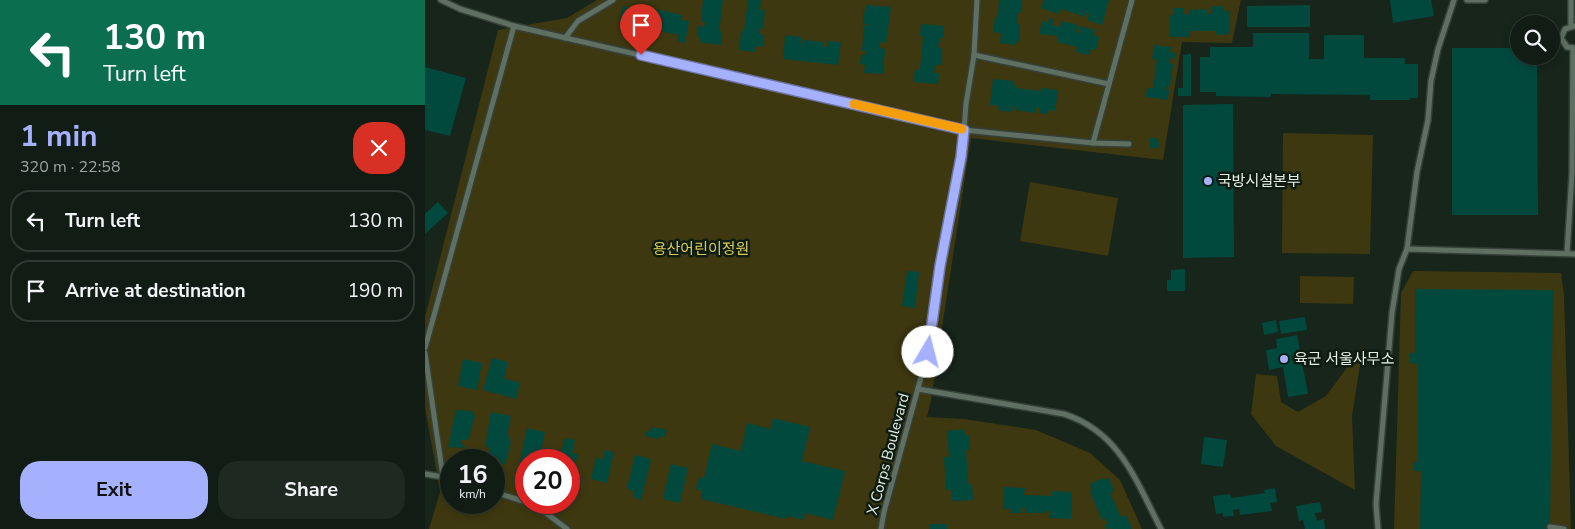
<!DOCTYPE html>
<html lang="en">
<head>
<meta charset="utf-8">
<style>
  :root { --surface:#111c14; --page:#1e2922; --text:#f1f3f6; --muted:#9ca1a0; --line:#303a34; --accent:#a5b1fc }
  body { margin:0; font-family:"Nunito Sans","Noto Sans KR",sans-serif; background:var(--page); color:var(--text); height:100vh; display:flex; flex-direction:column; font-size:19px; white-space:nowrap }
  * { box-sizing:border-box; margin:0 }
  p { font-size:16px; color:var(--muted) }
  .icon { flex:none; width:28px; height:28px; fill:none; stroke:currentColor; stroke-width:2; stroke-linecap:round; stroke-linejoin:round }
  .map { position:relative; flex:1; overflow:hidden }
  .side { display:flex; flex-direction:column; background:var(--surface); width:425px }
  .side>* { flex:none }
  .hud { background:#0b6e4f; color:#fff; overflow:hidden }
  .tools { position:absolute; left:1085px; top:15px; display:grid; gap:10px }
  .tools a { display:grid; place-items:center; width:50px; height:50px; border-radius:50%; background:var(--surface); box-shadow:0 2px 8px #0003,0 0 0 1px var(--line); font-size:25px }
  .speed { position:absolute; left:15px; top:449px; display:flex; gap:10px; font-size:25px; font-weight:700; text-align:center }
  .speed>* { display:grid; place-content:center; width:65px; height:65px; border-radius:50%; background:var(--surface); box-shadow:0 2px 8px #0003,0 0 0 1px var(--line); line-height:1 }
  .speed small { font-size:12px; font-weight:400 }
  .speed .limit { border:8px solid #d22; background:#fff; color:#111 }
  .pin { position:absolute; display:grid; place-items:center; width:42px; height:42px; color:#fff; margin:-51px -21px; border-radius:50% 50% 50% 0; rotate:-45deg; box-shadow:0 0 5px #0007 }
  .pin .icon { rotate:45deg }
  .me { position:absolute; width:55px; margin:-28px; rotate:8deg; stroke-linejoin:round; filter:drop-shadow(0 0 4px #0008) }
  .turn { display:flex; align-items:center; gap:18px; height:105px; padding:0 20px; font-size:22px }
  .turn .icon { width:65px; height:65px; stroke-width:2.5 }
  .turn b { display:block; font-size:35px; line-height:42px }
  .round { display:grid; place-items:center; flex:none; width:52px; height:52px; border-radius:20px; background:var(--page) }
  .head { display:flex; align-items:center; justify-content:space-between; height:85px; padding:0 20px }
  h1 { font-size:30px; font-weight:700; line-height:38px; color:var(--accent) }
  .action { display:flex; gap:10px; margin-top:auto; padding:10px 20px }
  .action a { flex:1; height:58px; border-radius:20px; background:var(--accent); color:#111; font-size:20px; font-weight:700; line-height:58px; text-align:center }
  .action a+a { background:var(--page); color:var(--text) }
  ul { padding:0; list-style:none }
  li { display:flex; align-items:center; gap:15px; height:62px; margin:0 10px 8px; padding:0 10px; border:2px solid var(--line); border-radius:20px }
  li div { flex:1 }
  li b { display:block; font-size:19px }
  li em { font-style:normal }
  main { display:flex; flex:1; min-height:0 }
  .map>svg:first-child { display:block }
</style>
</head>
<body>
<main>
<section class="side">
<div class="hud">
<div class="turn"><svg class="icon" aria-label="left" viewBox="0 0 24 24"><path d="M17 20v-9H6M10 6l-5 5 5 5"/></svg><div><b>130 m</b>Turn left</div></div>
</div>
<div class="head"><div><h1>1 min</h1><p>320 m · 22:58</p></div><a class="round" style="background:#d93025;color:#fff"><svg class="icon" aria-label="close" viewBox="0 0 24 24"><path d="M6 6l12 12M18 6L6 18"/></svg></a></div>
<ul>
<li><svg class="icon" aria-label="left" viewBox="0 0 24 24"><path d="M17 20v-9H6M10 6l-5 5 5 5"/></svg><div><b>Turn left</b></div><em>130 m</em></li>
<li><svg class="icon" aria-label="arrive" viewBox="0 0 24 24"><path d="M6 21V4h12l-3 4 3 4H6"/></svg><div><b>Arrive at destination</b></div><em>190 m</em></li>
</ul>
<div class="action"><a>Exit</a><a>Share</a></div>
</section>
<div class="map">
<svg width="1150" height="529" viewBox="0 0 1150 529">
  <rect width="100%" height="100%" fill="#17251b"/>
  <g fill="#3d3810" fill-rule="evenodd">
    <path d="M172,0H816L807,43L757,42L738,160L546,138L506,400L502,417L539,419L611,430L665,453L695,480L717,529H4L15,492L0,407V317L73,30L142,18ZM26,460H69V502H26ZM101,460H144V502H101Z"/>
    <polygon points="858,133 948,135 945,254 857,253"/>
    <polygon points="605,182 693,198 683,256 595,241"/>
    <polygon points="988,271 1136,273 1139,295 1146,529 969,529 976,293"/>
    <polygon points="875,276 929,277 928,304 875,303"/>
    <polygon points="938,346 927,416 930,490 851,446 826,414 831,374 852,376 856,402 873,412 901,396"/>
  </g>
  <g fill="#02493d">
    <polygon points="278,0 298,0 294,31 297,32 296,45 274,42 275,37 272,37 273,26 279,27 280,22 276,22"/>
    <polygon points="323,0 336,0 335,10 340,10 338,29 335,28 334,34 339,35 338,47 330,46 330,52 314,50 316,31 319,31"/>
    <polygon points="574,0 597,0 596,13 593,12 592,24 594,24 595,30 594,41 592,41 591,45 575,43 576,33 568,32 570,17 573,17"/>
    <polygon points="619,0 684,0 677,25 662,20 664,14 661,13 660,17 636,9 634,14 616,8"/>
    <polygon points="965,0 1006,0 1009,16 968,23"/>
    <polygon points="208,5 214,6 213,11 221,12 222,7 257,15 256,20 264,21 260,43 252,41 254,35 194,23 198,6 207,8"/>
    <polygon points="441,5 466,7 461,43 455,42 455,48 460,49 458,74 439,73 440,65 435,64 436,55 441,55 441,51 437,51 439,25 443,26 443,24 438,24 438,12 441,12"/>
    <polygon points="885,5 885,27 822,27 822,6"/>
    <polygon points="787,6 799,6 799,11 804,11 805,34 791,35 791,31 765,31 765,37 744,37 744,15 749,15 749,8 758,8 758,14 764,14 764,10 782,9 782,14 787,14"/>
    <polygon points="624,18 629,20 627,25 635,27 637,21 653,25 651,32 654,33 655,26 670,30 668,35 674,37 671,50 666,49 664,55 651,52 652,47 632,42 633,36 614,34 617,21 623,23"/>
    <polygon points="496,24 519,26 518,38 515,38 513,47 517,48 516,65 510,65 509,73 514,73 513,84 489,82 490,69 495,70 498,36 495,36"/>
    <polygon points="828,33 884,33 884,59 899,59 899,35 939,35 939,58 980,58 980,64 993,64 993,98 985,98 985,100 945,100 945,95 846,94 846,97 791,96 791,92 775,92 775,57 785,57 785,47 828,47"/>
    <polygon points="360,35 376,37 376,43 378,43 379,40 399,42 399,47 402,47 403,41 416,42 413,65 358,59"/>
    <polygon points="729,45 746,47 745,52 751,53 750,59 744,58 744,63 748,64 745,87 740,87 740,89 744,89 743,100 721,97 722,88 728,88 732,59 727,59"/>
    <polygon points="1027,48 1094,48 1094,56 1112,56 1113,215 1027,215"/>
    <polygon points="766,54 766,96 753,96 753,88 758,88 758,55"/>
    <polygon points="0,67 41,78 25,136 0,130"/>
    <polygon points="568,79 589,81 589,85 592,85 591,88 617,91 617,88 633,90 630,111 623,110 622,114 614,113 614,108 611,108 611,113 590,110 590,107 588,107 587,112 573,110 574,106 565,105"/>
    <polygon points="808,104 809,257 758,258 758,105"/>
    <polygon points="725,138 733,138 734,148 725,148"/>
    <polygon points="13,202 23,213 0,234 0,214"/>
    <polygon points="760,269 760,291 742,291 742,280 746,280 746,270"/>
    <polygon points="482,271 494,272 490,308 477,306"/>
    <polygon points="990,289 1128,290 1125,529 995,529 996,471 988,471 988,462 993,462 993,364 984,363 984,353 990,353"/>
    <polygon points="880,317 882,330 856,334 854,321"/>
    <polygon points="851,320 853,332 839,335 837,323"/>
    <polygon points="872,335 883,394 863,397 858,367 844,370 841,350 852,348 851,339"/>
    <polygon points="67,358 83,362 79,378 95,383 91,399 58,390"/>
    <polygon points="38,359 57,363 52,390 33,386"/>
    <polygon points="31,410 47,411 50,416 43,440 35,440 40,448 23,447"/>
    <polygon points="66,412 86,416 82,436 84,436 84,440 86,442 80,465 76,463 73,458 64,456 65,448 60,447"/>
    <polygon points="348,418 385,427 377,461 420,471 408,520 380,513 379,520 362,516 361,519 276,499 277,491 271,489 274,477 279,478 287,444 316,451 322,423 346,429"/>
    <polygon points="226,427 242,430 240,437 235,436 234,439 220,436 221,431 225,432"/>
    <polygon points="102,428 120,432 115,455 108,453 107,460 101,460 101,467 94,466"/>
    <polygon points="539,429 540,436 544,435 545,450 541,450 543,484 547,484 548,500 527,501 526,490 521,490 519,457 524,457 522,431"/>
    <polygon points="779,437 802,440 798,467 776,464"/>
    <polygon points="140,438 150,440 147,453 153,454 147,474 144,477 144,460 134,460"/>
    <polygon points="180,450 189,452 182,483 166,479 171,458 178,459"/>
    <polygon points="210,455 226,459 216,500 208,497 209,491 202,489"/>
    <polygon points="246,464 263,468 255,503 238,499"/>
    <polygon points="678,478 679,480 684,478 689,491 685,493 696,517 701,515 707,529 687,529 687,528 681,529 679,525 683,524 680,518 677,520 665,492 667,491 665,484"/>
    <polygon points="579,487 600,488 599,495 627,496 627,491 647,492 646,519 624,518 624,511 621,511 621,513 600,513 600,508 596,508 596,513 585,513 586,509 578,509"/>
    <polygon points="850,488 852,502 845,503 847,511 815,515 814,509 808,510 809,516 798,517 798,513 791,514 788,496 805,494 806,498 840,493 839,490"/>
    <polygon points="895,502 897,512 890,513 892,521 899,519 900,529 880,529 878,520 874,521 871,506"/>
    <rect x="504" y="524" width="18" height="5"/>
  </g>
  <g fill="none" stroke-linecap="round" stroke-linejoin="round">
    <defs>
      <g id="service">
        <polyline points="16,0 35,9 89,26"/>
        <polyline points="1042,0 1060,0"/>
        <polyline points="1146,0 1146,26"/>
        <polyline points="140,38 153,21 188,0"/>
        <polyline points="1150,48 1142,47 1136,38 1140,29 1150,26"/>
        <polyline points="549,55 684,84"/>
        <polyline points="668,143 707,0"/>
        <polyline points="982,249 1150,254"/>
        <polyline points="1142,253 1147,173 1148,48"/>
        <polyline points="0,348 89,26 539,130 668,143 704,144"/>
        <polyline points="0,353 18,477 26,479"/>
        <path d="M493,389L639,414C695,432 711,481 736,529"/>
        <polyline points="0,474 18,477"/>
        <polyline points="69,492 101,502"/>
        <polyline points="103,502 109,504 142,529"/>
        <polyline points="1125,527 1139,529"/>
        <polyline points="456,529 459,512 503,352 515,266 538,143 541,104 549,55 552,0"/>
        <polyline points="953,529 951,504 967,313 974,269 982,249 992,172 1003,120 1006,81 1013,49 1029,0"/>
      </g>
    </defs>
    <use href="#service" stroke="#354038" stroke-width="8"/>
    <use href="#service" stroke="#5f6f62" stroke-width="5"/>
  </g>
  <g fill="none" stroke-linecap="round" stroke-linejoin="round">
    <defs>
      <polyline id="route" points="216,55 539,130 536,157 515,266 503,352"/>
    </defs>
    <use href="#route" stroke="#6b73a4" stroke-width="12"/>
    <use href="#route" stroke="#a5b1fc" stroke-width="9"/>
    <polyline stroke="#f59e0b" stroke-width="9" points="429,104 537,129"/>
  </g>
  <g fill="#a5b1fc" stroke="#0e1c12" stroke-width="2">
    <circle cx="783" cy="181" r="5"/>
    <circle cx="859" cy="359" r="5"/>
  </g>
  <g text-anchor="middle" stroke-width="5" stroke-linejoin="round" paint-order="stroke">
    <g font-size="15" fill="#e5efe7" stroke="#0e1c12" text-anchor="start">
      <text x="793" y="186">국방시설본부</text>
      <text x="869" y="364">육군 서울사무소</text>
    </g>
    <g font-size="15" fill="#dbcc53" stroke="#0e1c12">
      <text x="276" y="254">용산어린이정원</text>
    </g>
    <g font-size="15" fill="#e5efe7" stroke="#0e1c12">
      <text transform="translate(463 454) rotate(-75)" y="5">X Corps Boulevard</text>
    </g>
  </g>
</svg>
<div class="tools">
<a><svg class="icon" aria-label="search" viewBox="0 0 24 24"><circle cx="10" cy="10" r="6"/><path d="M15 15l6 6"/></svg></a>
</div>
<div class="speed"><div>16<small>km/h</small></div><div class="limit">20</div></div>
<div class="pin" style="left:216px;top:55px;background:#d93025"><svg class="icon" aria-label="arrive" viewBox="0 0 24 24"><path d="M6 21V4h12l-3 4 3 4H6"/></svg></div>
<svg class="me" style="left:503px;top:352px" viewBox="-20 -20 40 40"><circle r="19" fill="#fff"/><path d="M0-13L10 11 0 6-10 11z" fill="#a5b1fc"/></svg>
</div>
</main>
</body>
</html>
